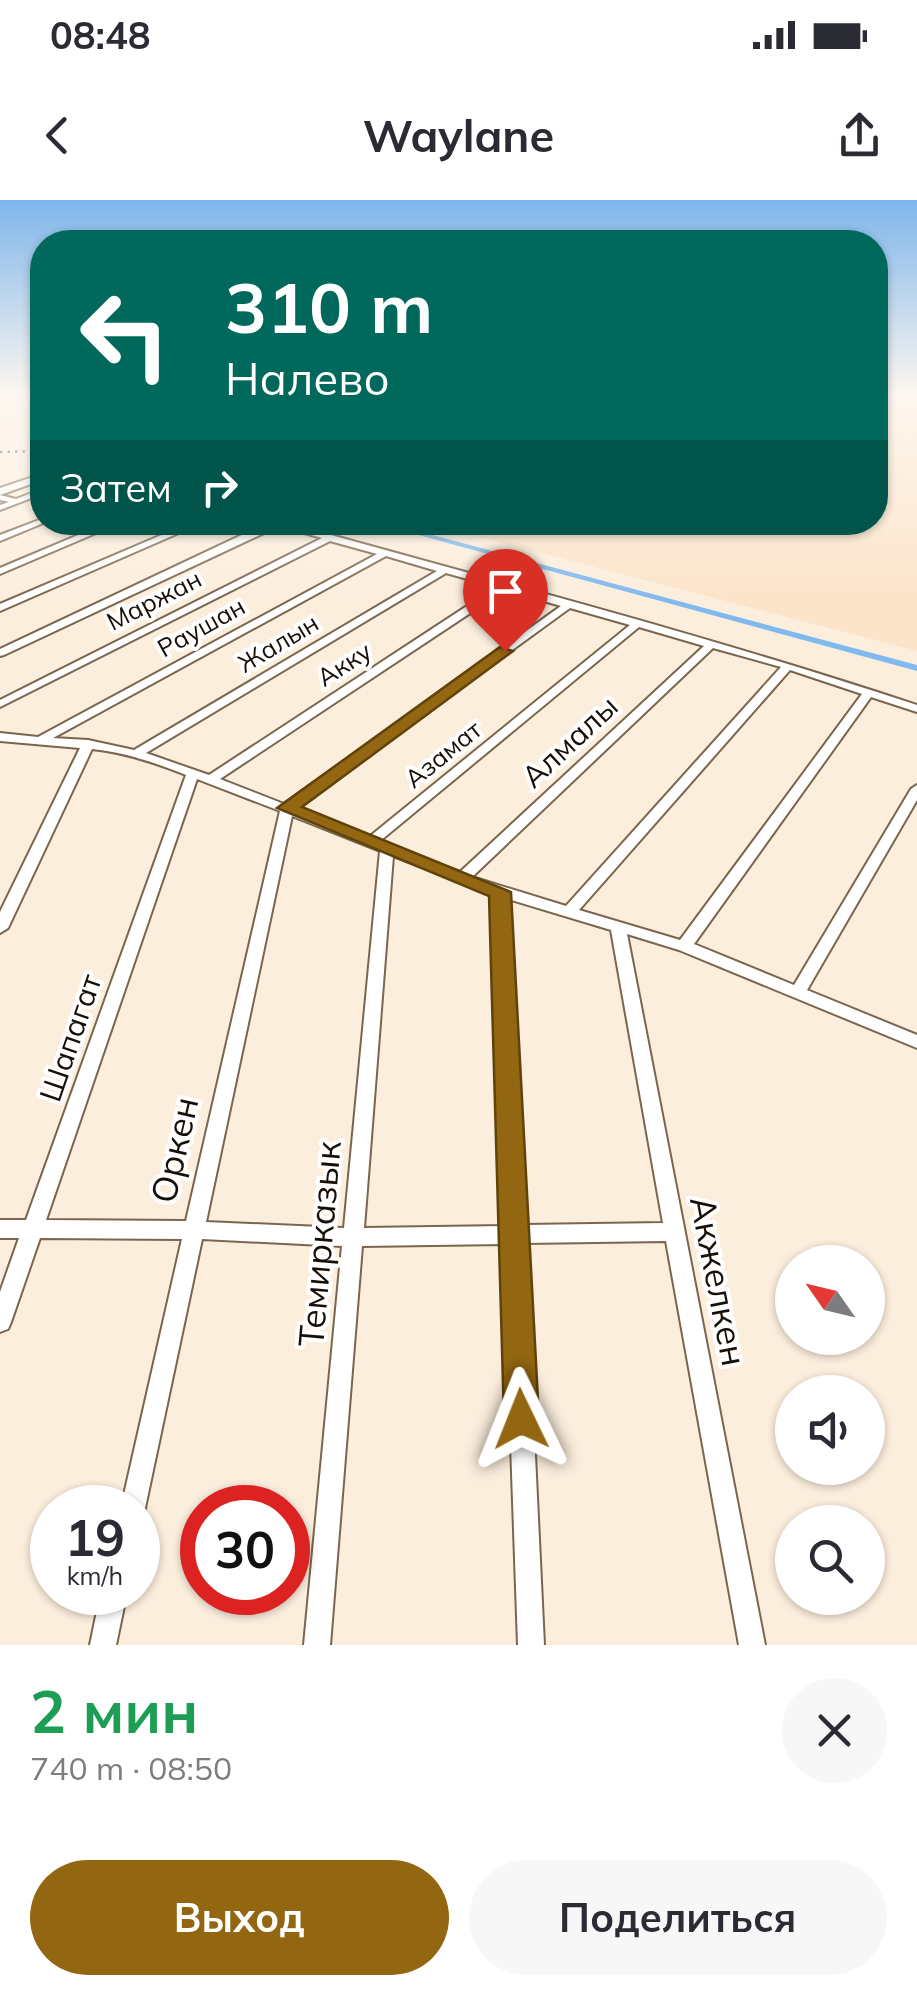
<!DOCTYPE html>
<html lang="ru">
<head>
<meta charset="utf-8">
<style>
  :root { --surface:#fff; --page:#f7f7f7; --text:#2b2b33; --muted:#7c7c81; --accent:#936611 }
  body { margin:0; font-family:Mulish,sans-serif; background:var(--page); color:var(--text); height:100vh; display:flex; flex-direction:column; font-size:38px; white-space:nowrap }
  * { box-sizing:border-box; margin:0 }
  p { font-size:32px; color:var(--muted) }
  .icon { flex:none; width:55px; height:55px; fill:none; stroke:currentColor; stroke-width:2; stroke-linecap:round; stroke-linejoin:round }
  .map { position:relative; height:1445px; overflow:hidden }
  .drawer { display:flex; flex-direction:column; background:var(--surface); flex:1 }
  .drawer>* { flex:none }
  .guide { position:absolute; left:30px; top:30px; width:858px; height:305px; border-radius:40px; box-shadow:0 2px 8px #0004; background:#00695c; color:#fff; overflow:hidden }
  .needle { width:65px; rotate:304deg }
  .tools { position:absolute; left:775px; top:1045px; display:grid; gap:20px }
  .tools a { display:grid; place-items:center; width:110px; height:110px; border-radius:50%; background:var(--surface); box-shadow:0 2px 8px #0004; font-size:50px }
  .speed { position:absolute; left:30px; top:1285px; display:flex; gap:20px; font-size:50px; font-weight:700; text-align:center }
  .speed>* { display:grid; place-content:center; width:130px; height:130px; border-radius:50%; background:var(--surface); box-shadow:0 2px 8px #0004; line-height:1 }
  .speed small { font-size:25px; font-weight:400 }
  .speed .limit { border:15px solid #d22; background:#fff; color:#111 }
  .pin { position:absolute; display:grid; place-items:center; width:85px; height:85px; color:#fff; margin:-102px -42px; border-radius:50% 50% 50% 0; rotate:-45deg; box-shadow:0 0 10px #0007 }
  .pin .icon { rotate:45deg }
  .me { position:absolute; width:110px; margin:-55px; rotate:358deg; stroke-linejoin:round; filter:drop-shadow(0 0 8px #0008) }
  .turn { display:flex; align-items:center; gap:35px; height:210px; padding:0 30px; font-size:45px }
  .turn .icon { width:130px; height:130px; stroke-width:2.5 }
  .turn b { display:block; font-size:70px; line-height:85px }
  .then { display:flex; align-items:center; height:95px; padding:0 30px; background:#0003; gap:20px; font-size:38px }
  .round { display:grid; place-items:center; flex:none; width:105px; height:105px; border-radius:52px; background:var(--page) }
  .headline { display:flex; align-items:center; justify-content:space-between; height:170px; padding:0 30px }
  h1 { font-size:60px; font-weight:700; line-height:75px; color:#1e9e55 }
  .action { display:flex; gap:20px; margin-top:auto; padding:20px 30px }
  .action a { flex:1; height:115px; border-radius:60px; background:var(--accent); color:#fff; font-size:40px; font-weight:700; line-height:115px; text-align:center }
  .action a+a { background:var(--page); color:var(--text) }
  .status { display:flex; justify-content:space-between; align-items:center; height:70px; padding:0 50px; background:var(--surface); direction:ltr }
  .status svg { height:28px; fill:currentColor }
  header { display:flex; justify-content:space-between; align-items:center; height:130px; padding:0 30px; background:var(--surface); font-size:45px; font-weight:700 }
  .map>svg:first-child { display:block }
</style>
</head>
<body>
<div class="status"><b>08:48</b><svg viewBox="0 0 49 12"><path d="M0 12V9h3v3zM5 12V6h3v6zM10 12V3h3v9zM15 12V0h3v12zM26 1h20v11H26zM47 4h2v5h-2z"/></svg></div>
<header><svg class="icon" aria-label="back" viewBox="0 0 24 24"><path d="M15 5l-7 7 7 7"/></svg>Waylane<svg class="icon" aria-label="share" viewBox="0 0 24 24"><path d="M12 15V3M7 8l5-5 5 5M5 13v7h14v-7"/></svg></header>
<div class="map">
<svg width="917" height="1445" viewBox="0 0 917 1445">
  <rect width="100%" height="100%" fill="#fceedd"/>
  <polygon fill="#fbe4c9" points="875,197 917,197 917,451 426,323 875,322"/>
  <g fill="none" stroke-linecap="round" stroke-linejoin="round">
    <polygon fill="#80b9ef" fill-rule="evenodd" points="371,322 384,322 917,465 917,471"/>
    <defs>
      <g id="minor">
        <polygon points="42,289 42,294 0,310 0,305 9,302 0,300 0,295 16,299"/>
        <polygon points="39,320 46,322 0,341 0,335"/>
        <polygon points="109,322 122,322 0,374 0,368"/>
        <polygon points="192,322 204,322 0,411 0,404"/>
        <path d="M269,322H284C496,381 709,436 917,505V512L871,497L694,744L794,785L911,589L917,585V600L807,790L917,835V848L679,750L627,734L765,1445H739L666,1041L525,1043L544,1445H518L504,1044L362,1046L330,1445H304L342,1046L202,1039L145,1308L142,1317L138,1318V1308H121L182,1039L40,1038L11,1122L8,1129L0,1132V1092L19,1038H0V1020H26L186,575C156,563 124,552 92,549L8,728L0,733V712L80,548L0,541V533L38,537L377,354L330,341L0,507V500L322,338L279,326L4,455L0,456V449ZM386,356L437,371L134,550L88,540L53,538ZM446,373L496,387L209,575L146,553ZM505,390L561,406L284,604L220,579ZM570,408L630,425L369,637L295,608ZM639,427L704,446L460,672L380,641ZM713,448L781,467L566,706L472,677ZM790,470L862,494L680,740L579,710ZM197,579L280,611L186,1021L46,1020ZM292,616L380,651L344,1028L206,1022ZM393,656L493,695L504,1026L364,1028ZM508,699L611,730L663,1023L524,1025Z"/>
        <polygon points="101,1392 127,1392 116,1445 90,1445"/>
      </g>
      <polygon id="major" points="42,274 42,280 0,295 0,288"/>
    </defs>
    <use href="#minor" stroke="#7a664d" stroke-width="4"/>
    <use href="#major" stroke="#7a664d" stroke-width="4"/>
    <use href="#minor" fill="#fff" fill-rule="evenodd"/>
    <use href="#major" fill="#fff" fill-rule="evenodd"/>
    <polyline stroke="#372f25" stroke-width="2.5" stroke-dasharray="2.5 5" stroke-linecap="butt" points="0,252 42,251"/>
  </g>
  <linearGradient id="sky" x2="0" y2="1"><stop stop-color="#7eb6eb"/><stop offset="0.49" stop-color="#fef7f0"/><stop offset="1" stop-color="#fef7f0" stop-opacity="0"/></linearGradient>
  <rect width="917" height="399" fill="url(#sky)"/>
  <polygon fill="#936611" stroke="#60420b" stroke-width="2.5" points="500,447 513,451 302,607 511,692 539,1219 534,1232 521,1237 509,1232 504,1219 489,696 277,608"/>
  <g text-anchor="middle" stroke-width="8" stroke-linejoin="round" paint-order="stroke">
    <g font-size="25" fill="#160f06" stroke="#fff">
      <text transform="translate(154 400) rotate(-27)" y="9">Маржан</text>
      <text transform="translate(201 427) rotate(-29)" y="9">Раушан</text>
      <text transform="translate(278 443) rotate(-31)" y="9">Жалын</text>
      <text transform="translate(344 464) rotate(-33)" y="9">Акку</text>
      <text transform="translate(443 554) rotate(-39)" y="9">Азамат</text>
    </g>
    <g font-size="30" fill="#160f06" stroke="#fff">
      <text transform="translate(570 542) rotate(-43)" y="10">Алмалы</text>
      <text transform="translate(71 838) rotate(-71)" y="10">Шапагат</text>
    </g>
    <g font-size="35" fill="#160f06" stroke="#fff">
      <text transform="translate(175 950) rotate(-77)" y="12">Оркен</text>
      <text transform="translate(320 1044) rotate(-85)" y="12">Темирказык</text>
      <text transform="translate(718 1081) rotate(79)" y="12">Акжелкен</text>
    </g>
  </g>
</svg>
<div class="tools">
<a><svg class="needle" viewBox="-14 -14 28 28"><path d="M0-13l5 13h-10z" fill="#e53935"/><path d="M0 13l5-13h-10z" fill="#7c7c81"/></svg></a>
<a><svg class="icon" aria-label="sound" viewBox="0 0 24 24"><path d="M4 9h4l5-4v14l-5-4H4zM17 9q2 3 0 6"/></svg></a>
<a><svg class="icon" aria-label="search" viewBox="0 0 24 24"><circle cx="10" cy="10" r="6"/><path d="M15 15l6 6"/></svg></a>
</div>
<div class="speed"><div>19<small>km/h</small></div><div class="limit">30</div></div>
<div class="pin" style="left:505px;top:451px;background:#d93025"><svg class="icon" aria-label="arrive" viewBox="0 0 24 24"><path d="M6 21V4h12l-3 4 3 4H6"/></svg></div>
<svg class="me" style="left:521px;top:1219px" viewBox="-20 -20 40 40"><path d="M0-17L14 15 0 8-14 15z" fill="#936611" stroke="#fff" stroke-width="4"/></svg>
<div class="guide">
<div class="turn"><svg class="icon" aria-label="left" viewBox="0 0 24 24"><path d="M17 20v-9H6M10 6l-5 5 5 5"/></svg><div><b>310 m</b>Налево</div></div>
<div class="then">Затем<svg class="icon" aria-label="right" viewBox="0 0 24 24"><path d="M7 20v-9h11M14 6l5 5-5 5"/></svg></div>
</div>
</div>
<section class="drawer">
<div class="headline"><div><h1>2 мин</h1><p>740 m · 08:50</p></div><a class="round"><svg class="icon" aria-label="close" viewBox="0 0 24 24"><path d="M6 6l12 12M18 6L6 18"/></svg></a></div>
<div class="action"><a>Выход</a><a>Поделиться</a></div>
</section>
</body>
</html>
